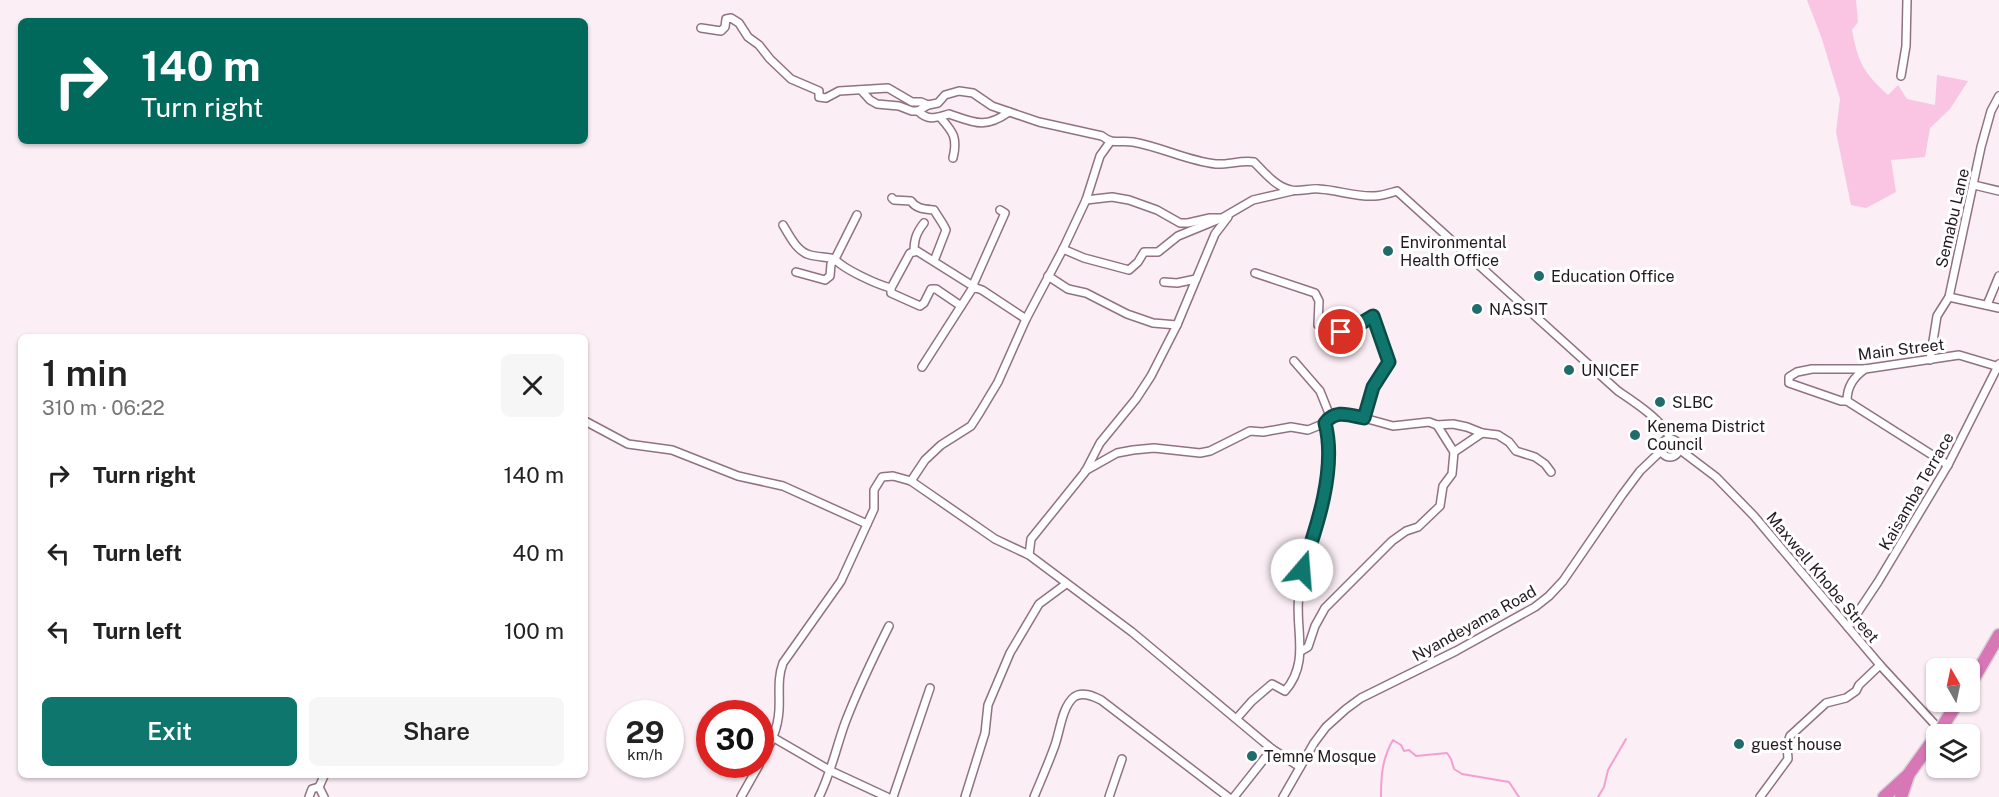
<!DOCTYPE html>
<html lang="en">
<head>
<meta charset="utf-8">
<style>
  :root { --surface:#fff; --page:#f6f6f6; --text:#222; --muted:#767676; --accent:#0f766e }
  body { margin:0; font-family:"Public Sans",sans-serif; background:var(--page); color:var(--text); height:100vh; display:flex; flex-direction:column; font-size:22px; white-space:nowrap }
  * { box-sizing:border-box; margin:0 }
  p { font-size:20px; color:var(--muted) }
  .icon { flex:none; width:33px; height:33px; fill:none; stroke:currentColor; stroke-width:2; stroke-linecap:round; stroke-linejoin:round }
  .map { position:relative; flex:1; overflow:hidden }
  .drawer { position:absolute; left:18px; top:334px; width:570px; height:444px; display:flex; flex-direction:column; background:var(--surface); border-radius:9px; box-shadow:0 2px 4px #0004 }
  .drawer>* { flex:none }
  .banner { position:absolute; left:18px; top:18px; width:570px; height:126px; border-radius:9px; box-shadow:0 2px 4px #0004; background:#00695c; color:#fff; overflow:hidden }
  .needle { width:39px; rotate:351deg }
  .tools { position:absolute; left:1926px; top:658px; display:grid; gap:12px }
  .tools a { display:grid; place-items:center; width:54px; height:54px; border-radius:9px; background:var(--surface); box-shadow:0 2px 4px #0004; font-size:30px }
  .speed { position:absolute; left:606px; top:700px; display:flex; gap:12px; font-size:30px; font-weight:700; text-align:center }
  .speed>* { display:grid; place-content:center; width:78px; height:78px; border-radius:50%; background:var(--surface); box-shadow:0 2px 4px #0004; line-height:1 }
  .speed small { font-size:15px; font-weight:400 }
  .speed .limit { border:9px solid #d22; background:#fff; color:#111 }
  .pin { position:absolute; display:grid; place-items:center; width:51px; height:51px; color:#fff; margin:-26px; border:3px solid #fff; border-radius:50%; box-shadow:0 2px 6px #0007 }
  .me { position:absolute; width:66px; margin:-33px; rotate:18deg; stroke-linejoin:round; filter:drop-shadow(0 0 4px #0008) }
  .turn { display:flex; align-items:center; gap:21px; height:126px; padding:0 24px; font-size:27px }
  .turn .icon { width:78px; height:78px; stroke-width:2.5 }
  .turn b { display:block; font-size:42px; line-height:51px }
  .round { display:grid; place-items:center; flex:none; width:63px; height:63px; border-radius:9px; background:var(--page) }
  .head { display:flex; align-items:center; justify-content:space-between; height:102px; padding:0 24px }
  h1 { font-size:36px; font-weight:600; line-height:45px }
  .action { display:flex; gap:12px; margin-top:auto; padding:12px 24px }
  .action a { flex:1; height:69px; border-radius:9px; background:var(--accent); color:#fff; font-size:24px; font-weight:600; line-height:69px; text-align:center }
  .action a+a { background:var(--page); color:var(--text) }
  ul { padding:0; list-style:none }
  li { display:flex; align-items:center; gap:18px; height:78px; padding:0 24px }
  li div { flex:1 }
  li b { display:block; font-size:22px }
  li em { font-style:normal }
  .map>svg:first-child { display:block }
</style>
</head>
<body>
<div class="map">
<svg width="1999" height="797" viewBox="0 0 1999 797">
  <rect width="100%" height="100%" fill="#fbeef5"/>
  <path fill="#f9c5e3" d="M1807,0H1856L1858,22L1852,30C1858,63 1864,73 1888,95L1898,85L1907,99L1935,105L1937,75L1968,81L1950,109L1930,128L1925,157L1891,160L1896,192L1866,208L1851,205L1836,132L1840,99L1822,39Z"/>
  <g fill="none" stroke-linecap="round" stroke-linejoin="round">
    <g stroke="#f39fd2" stroke-width="2">
      <path d="M1381,797C1381,776 1382,759 1393,740L1401,745L1404,751L1409,750L1416,756L1447,753L1451,759L1454,769L1462,774L1509,782L1519,797"/>
      <polyline points="1598,797 1604,787 1608,770 1626,739"/>
    </g>
    <defs>
      <g id="minor">
        <path d="M701,28L721,31L725,27L726,19L731,18L739,23L748,37L759,45L770,59L791,79L819,91V97L826,98L839,91L888,88L912,102H921L928,105L938,103L945,95L959,91L973,93L992,106L1039,122L1102,136C1113,145 1119,140 1133,142C1162,147 1187,161 1216,164C1228,165 1241,160 1254,162C1264,172 1276,187 1291,190C1299,192 1310,188 1319,189C1338,190 1355,197 1374,196C1382,196 1390,193 1397,191L1618,391C1633,401 1664,421 1670,439"/>
        <polyline points="1901,76 1906,46 1907,0"/>
        <polyline points="861,90 870,100 877,104 899,106 912,111 918,111 928,105"/>
        <path d="M918,111C929,122 937,117 949,114C975,123 985,129 1009,112"/>
        <path d="M940,117C953,132 958,137 953,158"/>
        <polyline points="1974,185 1999,191"/>
        <path d="M892,198L894,200L911,201C916,209 925,209 934,210C938,217 943,223 946,230L934,261"/>
        <polyline points="1086,200 1112,197 1129,200 1157,210 1180,223 1188,223 1210,218 1222,218 1253,200 1292,191"/>
        <path d="M857,215L835,259C843,269 878,285 891,288"/>
        <path d="M783,225C789,235 797,252 810,255C818,257 827,257 835,259L831,264L830,276L825,280L796,272"/>
        <polyline points="1063,249 1084,258 1129,270 1138,262 1144,252 1158,252 1178,236 1217,220"/>
        <path d="M914,252C914,240 916,233 924,223"/>
        <polyline points="1255,273 1315,293 1319,301 1318,325 1341,332 1373,316 1389,362 1373,387 1364,418 1340,413 1330,416"/>
        <polyline points="1164,282 1177,283 1196,279"/>
        <polyline points="973,285 1005,213 1000,210"/>
        <polyline points="1949,297 1999,308"/>
        <polyline points="1987,305 1999,276"/>
        <polyline points="961,306 936,289 931,289 924,303 920,306 891,293 891,288 910,253 917,251 976,288"/>
        <polyline points="1177,325 1215,234 1228,217"/>
        <polyline points="1930,360 1937,316 1949,297 1981,147 1991,111 1999,96"/>
        <polyline points="922,367 972,289 976,288 982,290 1026,319"/>
        <path d="M1865,369C1854,377 1847,386 1847,401L1948,465"/>
        <polyline points="1847,401 1841,401 1789,383 1789,377 1797,372 1812,369 1865,369 1959,355 1999,367"/>
        <polyline points="1364,418 1393,426 1429,422 1437,425 1453,424 1467,427 1482,433 1498,435 1509,442 1516,451 1535,457 1545,464 1551,472"/>
        <polyline points="585,421 628,444 672,450 738,476 783,486 867,524"/>
        <polyline points="1437,425 1454,452 1482,433"/>
        <circle cx="1670" cy="448" r="9"/>
        <polyline points="1679,449 1716,477 1754,516 1880,665 1940,730"/>
        <polyline points="1085,471 1117,453 1133,450 1154,448 1200,453 1210,451 1250,431 1263,432 1291,427 1308,430 1325,423"/>
        <polyline points="911,481 925,460 941,445 971,426 980,412 998,382 1026,319 1063,249 1086,200 1100,156 1110,142"/>
        <polyline points="1029,555 1031,539 1085,472 1100,443 1136,399 1151,376 1177,325 1153,323 1127,314 1086,293 1068,289 1048,276"/>
        <polyline points="1848,627 1878,582 1948,465 1999,364"/>
        <polyline points="1301,651 1308,647 1315,626 1325,608 1392,541 1406,531 1418,527 1440,506 1443,486 1452,474 1454,452"/>
        <path d="M1237,718L1252,701L1272,684L1285,691C1311,661 1294,628 1299,594C1307,538 1340,480 1325,423L1330,416L1320,391L1294,361"/>
        <polyline points="774,738 831,771 887,797"/>
        <path d="M760,762C770,745 778,730 779,710C780,693 777,679 783,663L841,581L874,509V490L882,477L893,476L911,481L995,539L1029,555L1132,632L1272,749L1300,767"/>
        <polyline points="319,787 324,797"/>
        <polyline points="309,797 312,789 319,787 324,776"/>
        <polyline points="741,797 759,765"/>
        <path d="M819,797C831,773 836,748 845,723C858,689 873,658 889,626"/>
        <polyline points="893,797 930,688"/>
        <polyline points="965,797 985,733 988,705 1010,653 1039,604 1066,584"/>
        <path d="M1034,797C1041,780 1049,762 1055,745C1060,731 1062,707 1074,697C1082,691 1093,696 1101,700L1228,797"/>
        <polyline points="1109,797 1122,759"/>
        <polyline points="1234,797 1272,749"/>
        <polyline points="1283,797 1314,743 1326,727 1346,709 1361,698 1456,651 1535,607 1549,596 1563,581 1622,495 1640,471 1661,451"/>
        <polyline points="1760,797 1788,759 1787,745 1790,736 1826,703 1846,698 1856,691 1859,685 1880,665"/>
      </g>
      <g id="trunk">
        <polyline points="1970,685 1999,635"/>
        <polyline points="1937,735 1958,702"/>
        <polyline points="1884,797 1908,775 1936,736"/>
        <polyline points="1901,797 1908,776"/>
      </g>
    </defs>
    <use href="#minor" stroke="#907283" stroke-width="10"/>
    <use href="#trunk" stroke="#d3d1d2" stroke-width="15"/>
    <use href="#minor" stroke="#fff" stroke-width="7"/>
    <use href="#trunk" stroke="#d777b6" stroke-width="12"/>
  </g>
  <g fill="none" stroke-linecap="round" stroke-linejoin="round">
    <defs>
      <path id="route" d="M1302,570C1317,527 1337,468 1325,423C1335,409 1349,415 1364,418L1373,387L1389,362L1373,316L1358,325L1341,332"/>
    </defs>
    <use href="#route" stroke="#0a4d48" stroke-width="15"/>
    <use href="#route" stroke="#0f766e" stroke-width="10"/>
  </g>
  <g fill="#206c6b" stroke="#fff" stroke-width="2">
    <circle cx="1388" cy="251" r="6"/>
    <circle cx="1539" cy="276" r="6"/>
    <circle cx="1477" cy="309" r="6"/>
    <circle cx="1569" cy="370" r="6"/>
    <circle cx="1660" cy="402" r="6"/>
    <circle cx="1635" cy="435" r="6"/>
    <circle cx="1739" cy="744" r="6"/>
    <circle cx="1252" cy="756" r="6"/>
  </g>
  <g text-anchor="middle" stroke-width="6" stroke-linejoin="round" paint-order="stroke">
    <g font-size="16" fill="#251920" stroke="#fff">
      <text transform="translate(1952 218) rotate(-77)" y="6">Semabu Lane</text>
      <text transform="translate(1901 349) rotate(-7)" y="6">Main Street</text>
      <text transform="translate(1916 491) rotate(-60)" y="6">Kaisamba Terrace</text>
      <text transform="translate(1823 577) rotate(50)" y="6">Maxwell Khobe Street</text>
      <text transform="translate(1474 623) rotate(-29)" y="6">Nyandeyama Road</text>
    </g>
    <g font-size="16" fill="#251920" stroke="#fff" text-anchor="start">
      <text x="1400" y="248">Environmental<tspan x="1400" dy="18">Health Office</tspan></text>
      <text x="1551" y="282">Education Office</text>
      <text x="1489" y="315">NASSIT</text>
      <text x="1581" y="376">UNICEF</text>
      <text x="1672" y="408">SLBC</text>
      <text x="1647" y="432">Kenema District<tspan x="1647" dy="18">Council</tspan></text>
      <text x="1751" y="750">guest house</text>
      <text x="1264" y="762">Temne Mosque</text>
    </g>
  </g>
</svg>
<div class="tools">
<a><svg class="needle" viewBox="-14 -14 28 28"><path d="M0-13l5 13h-10z" fill="#e53935"/><path d="M0 13l5-13h-10z" fill="#767676"/></svg></a>
<a><svg class="icon" aria-label="layers" viewBox="0 0 24 24"><path d="M12 4l9 5-9 5-9-5zM3 14l9 5 9-5"/></svg></a>
</div>
<div class="speed"><div>29<small>km/h</small></div><div class="limit">30</div></div>
<div class="pin" style="left:1341px;top:332px;background:#d93025"><svg class="icon" aria-label="arrive" viewBox="0 0 24 24"><path d="M6 21V4h12l-3 4 3 4H6"/></svg></div>
<svg class="me" style="left:1302px;top:570px" viewBox="-20 -20 40 40"><circle r="19" fill="#fff"/><path d="M0-13L10 11 0 6-10 11z" fill="#0f766e"/></svg>
<div class="banner">
<div class="turn"><svg class="icon" aria-label="right" viewBox="0 0 24 24"><path d="M7 20v-9h11M14 6l5 5-5 5"/></svg><div><b>140 m</b>Turn right</div></div>
</div>
<section class="drawer">
<div class="head"><div><h1>1 min</h1><p>310 m · 06:22</p></div><a class="round"><svg class="icon" aria-label="close" viewBox="0 0 24 24"><path d="M6 6l12 12M18 6L6 18"/></svg></a></div>
<ul>
<li><svg class="icon" aria-label="right" viewBox="0 0 24 24"><path d="M7 20v-9h11M14 6l5 5-5 5"/></svg><div><b>Turn right</b></div><em>140 m</em></li>
<li><svg class="icon" aria-label="left" viewBox="0 0 24 24"><path d="M17 20v-9H6M10 6l-5 5 5 5"/></svg><div><b>Turn left</b></div><em>40 m</em></li>
<li><svg class="icon" aria-label="left" viewBox="0 0 24 24"><path d="M17 20v-9H6M10 6l-5 5 5 5"/></svg><div><b>Turn left</b></div><em>100 m</em></li>
</ul>
<div class="action"><a>Exit</a><a>Share</a></div>
</section>
</div>
</body>
</html>
